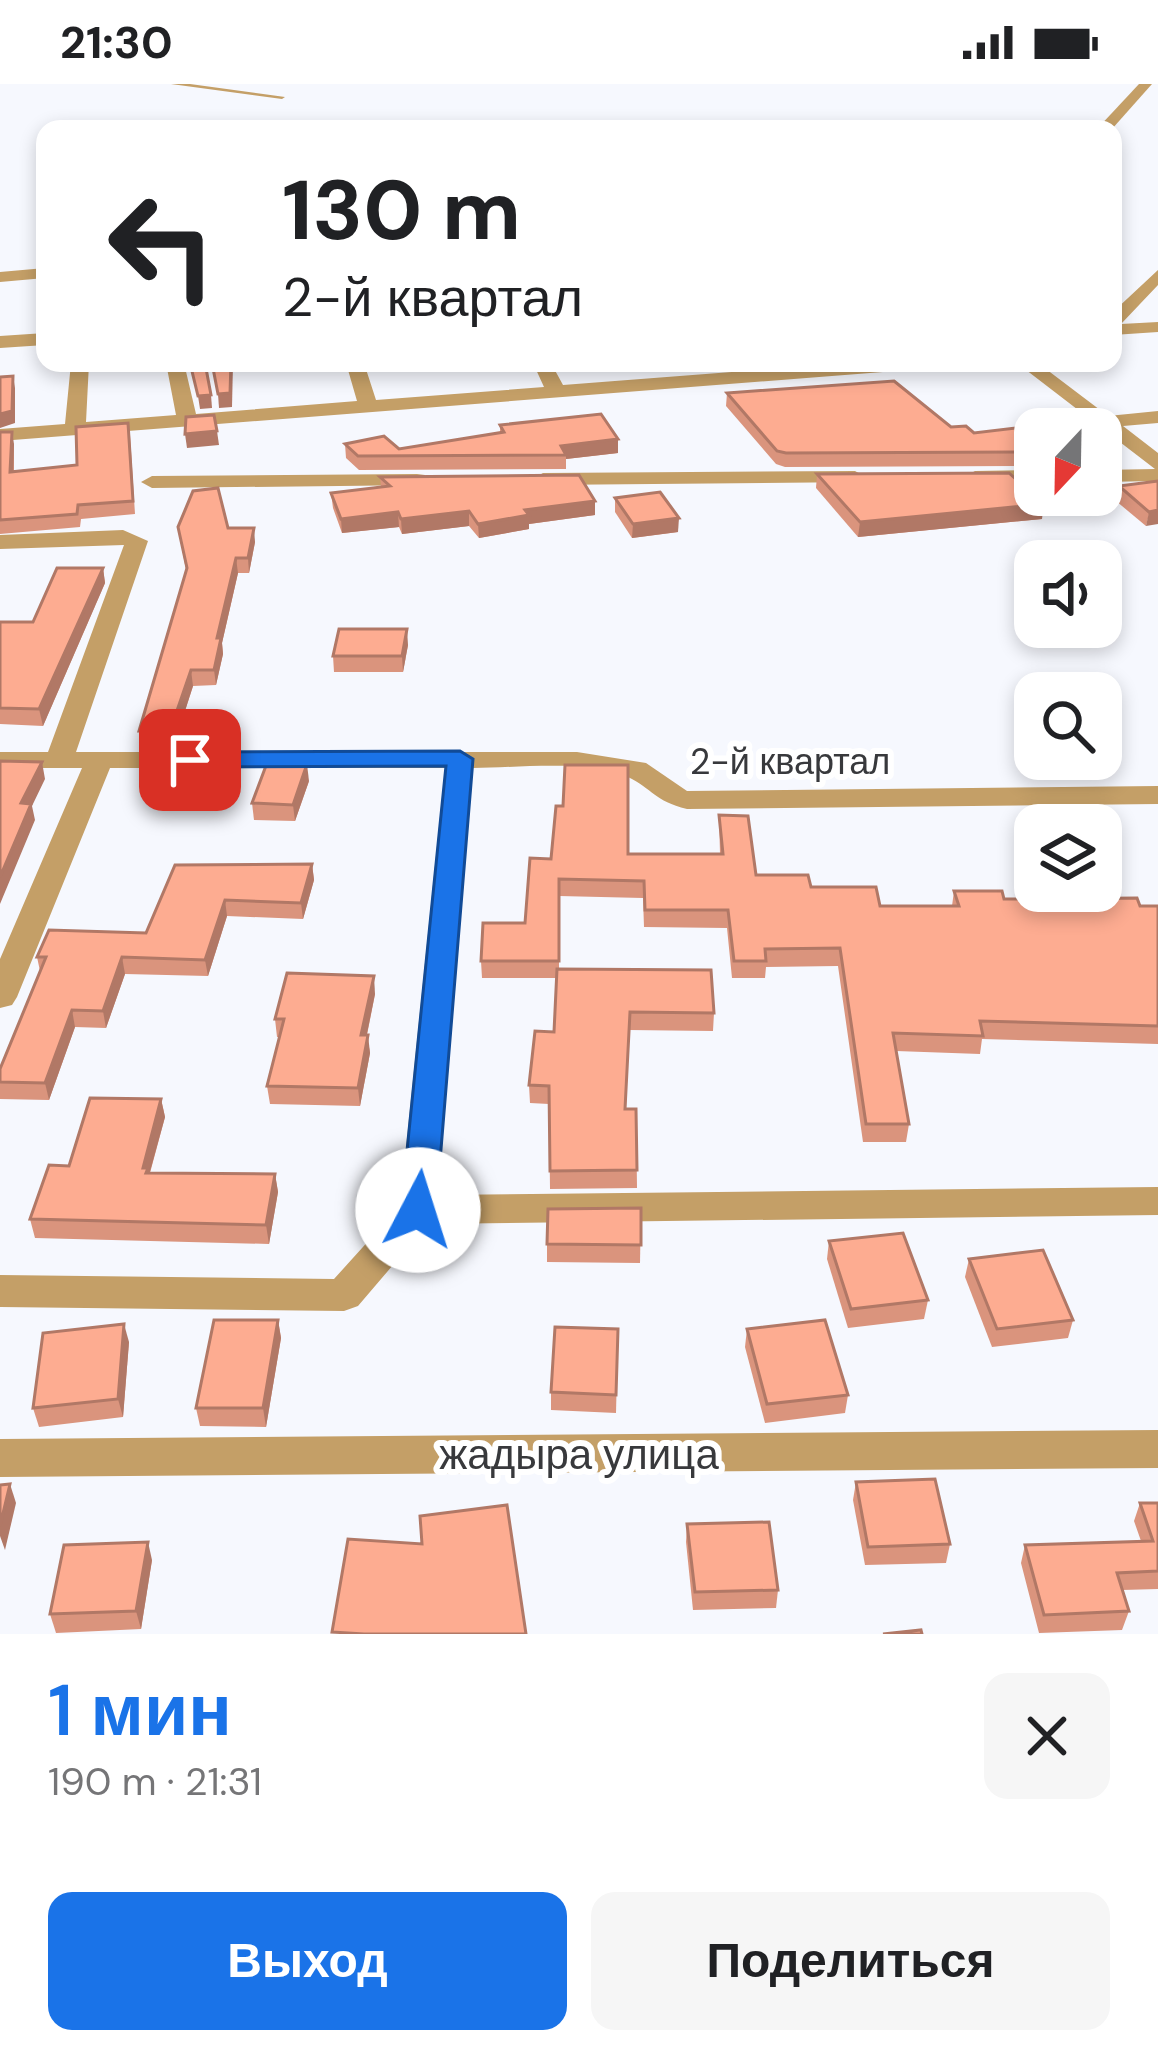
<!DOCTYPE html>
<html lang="ru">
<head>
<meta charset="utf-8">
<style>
  :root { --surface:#fff; --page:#f6f6f6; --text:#202124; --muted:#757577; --accent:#1a73e8 }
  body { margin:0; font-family:"DM Sans",sans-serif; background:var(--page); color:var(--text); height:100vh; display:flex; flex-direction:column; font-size:45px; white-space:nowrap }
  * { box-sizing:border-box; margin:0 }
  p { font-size:39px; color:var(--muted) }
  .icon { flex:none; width:66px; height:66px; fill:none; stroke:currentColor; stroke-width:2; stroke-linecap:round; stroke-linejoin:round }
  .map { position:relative; height:1550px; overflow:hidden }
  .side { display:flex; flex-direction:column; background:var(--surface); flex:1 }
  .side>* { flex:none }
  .top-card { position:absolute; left:36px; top:36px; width:1086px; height:252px; border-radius:24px; box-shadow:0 6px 18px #0003; background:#fff; color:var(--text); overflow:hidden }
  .needle { width:78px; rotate:202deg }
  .controls { position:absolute; left:1014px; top:324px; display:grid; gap:24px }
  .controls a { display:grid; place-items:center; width:108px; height:108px; border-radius:24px; background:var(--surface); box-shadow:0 6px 18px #0003; font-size:60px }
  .pin { position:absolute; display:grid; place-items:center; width:102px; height:102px; color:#fff; margin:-51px; border-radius:24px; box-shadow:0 6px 18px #0006 }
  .me { position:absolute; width:132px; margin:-66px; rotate:5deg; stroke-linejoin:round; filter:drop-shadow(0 0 9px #0008) }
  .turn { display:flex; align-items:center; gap:42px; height:252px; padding:0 48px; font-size:54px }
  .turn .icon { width:156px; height:156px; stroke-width:2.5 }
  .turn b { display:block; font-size:84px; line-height:102px }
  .round { display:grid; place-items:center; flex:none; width:126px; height:126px; border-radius:24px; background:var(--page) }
  .overview { display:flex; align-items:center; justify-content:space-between; height:204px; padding:0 48px }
  h1 { font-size:72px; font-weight:600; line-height:90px; color:var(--accent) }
  .primary-button { display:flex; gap:24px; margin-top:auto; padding:24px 48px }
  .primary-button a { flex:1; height:138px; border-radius:24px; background:var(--accent); color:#fff; font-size:48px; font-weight:600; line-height:138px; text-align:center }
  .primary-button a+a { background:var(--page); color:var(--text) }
  .status { display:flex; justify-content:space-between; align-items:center; height:84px; padding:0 60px; background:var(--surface); direction:ltr }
  .status svg { height:33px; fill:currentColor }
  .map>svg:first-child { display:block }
</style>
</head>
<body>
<div class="status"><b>21:30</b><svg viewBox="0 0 49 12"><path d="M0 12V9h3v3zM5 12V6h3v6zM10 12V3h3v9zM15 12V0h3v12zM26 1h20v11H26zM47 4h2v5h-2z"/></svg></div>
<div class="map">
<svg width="1158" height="1550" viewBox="0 0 1158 1550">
  <rect width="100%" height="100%" fill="#f6f8fe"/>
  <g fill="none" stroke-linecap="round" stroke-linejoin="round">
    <polygon fill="#c49f67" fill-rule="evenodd" points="171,0 190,0 285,13 282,15"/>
    <g fill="#c49f67" fill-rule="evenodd">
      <polygon points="1139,0 1152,0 1112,45 1097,45"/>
      <polygon points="45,184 45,194 0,198 0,188"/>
      <polygon points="1158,186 1158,201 1121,240 1158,238 1158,248 1113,251 1113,228"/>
      <polygon points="45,249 45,261 0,264 0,252"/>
      <polygon points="71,279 89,279 86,338 176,331 166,279 184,279 196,330 357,317 346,279 364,279 376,316 544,303 533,279 551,279 563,301 848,279 930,279 921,285 0,357 0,345 65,340"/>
      <polygon points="1017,279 1038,279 1108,332 1158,327 1158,339 1123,342 1158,369 1158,397 1101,398 1101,386 1155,385"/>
      <polygon points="1035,386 1035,398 975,399 964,393 975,387"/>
      <polygon points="855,387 866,393 863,398 543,401 532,395 543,389"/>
      <polygon points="417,390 425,391 425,401 152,404 141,398 152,392"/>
      <path d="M123,446L148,457L76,668H577L646,679L687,707L1158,702V720L687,725C654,717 653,705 628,693C592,675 514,684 473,684L438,1111L1158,1103V1131L428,1140L358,1222L344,1227L0,1223V1191L334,1195L400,1122L445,684H110L17,913L12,921L0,924V875L82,684H0V668H48L124,461L0,465V451Z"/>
      <polygon points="1158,1346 1158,1384 0,1393 0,1355"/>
    </g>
  </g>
  <g fill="#da947d">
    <polygon points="727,309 951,343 974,349 1041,341 1029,382 785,383 776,380 726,322"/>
    <polygon points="500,341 618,355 618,369 566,375 566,385 359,386 346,374 345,360 399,365 500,348"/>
    <polygon points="0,348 14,360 14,387 77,381 130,351 135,430 81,435 80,443 0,450"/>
    <polygon points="817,390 1042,435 858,453 816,404"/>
    <polygon points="380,393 595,417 595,431 529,440 529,445 479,454 469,442 402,450 399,443 342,449 333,424 331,409 381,403"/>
    <polygon points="1158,397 1146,442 1116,417 1119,402"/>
    <polygon points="615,414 678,448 632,454 615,428"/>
    <polygon points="178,443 228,444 255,458 249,489 238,489 222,559 223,570 216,601 193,602 173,664 142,664 139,647 186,486"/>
    <polygon points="103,484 105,499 43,642 0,640 0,538 33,538"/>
    <polygon points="408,561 403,588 334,588 333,572"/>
    <polygon points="309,697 295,737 254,736 252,719"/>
    <polygon points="719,731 756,791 880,822 952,822 954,807 1004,815 1158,822 1158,960 982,955 980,970 896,967 909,1040 906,1058 863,1058 838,882 766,883 765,894 732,894 727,844 644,843 643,814 559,812 559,885 714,929 713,947 629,946 626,1025 636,1025 637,1104 550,1105 549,1020 530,1019 529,1001 554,948 557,894 482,894 481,877 525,839 551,775 628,770 720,770"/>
    <polygon points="312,780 314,796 303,835 227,832 208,892 125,890 106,944 75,943 49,1016 0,1015 0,985 40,887 37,873 146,849"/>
    <polygon points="375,910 367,951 370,969 360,1022 270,1020 267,1002 280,953 277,953 275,935"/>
    <polygon points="161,1015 165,1033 150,1089 275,1090 278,1108 269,1160 35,1154 30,1135 69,1082"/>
    <polygon points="641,1124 640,1179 547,1178 547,1160"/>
    <polygon points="829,1157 928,1216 924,1235 848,1244 827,1175"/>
    <polygon points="969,1175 1073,1236 1068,1254 992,1263 965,1193"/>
    <polygon points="278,1236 281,1254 266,1343 200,1342 196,1324"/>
    <polygon points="618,1245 616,1329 551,1326 551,1308"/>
    <polygon points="747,1245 848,1311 845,1329 765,1339 745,1263"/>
    <polygon points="129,1258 123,1333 39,1343 33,1324"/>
    <polygon points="856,1398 950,1460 946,1479 865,1481 853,1416"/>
    <polygon points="1140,1419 1158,1419 1158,1505 1122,1506 1129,1527 1122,1546 1039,1549 1021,1479 1025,1461 1141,1457 1134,1437"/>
    <polygon points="687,1440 778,1506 776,1524 693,1526 686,1458"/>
    <polygon points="152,1476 141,1545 56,1549 50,1530"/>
  </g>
  <g fill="#b17866">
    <polygon points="231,279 233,279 232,323 219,324 218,310"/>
    <polygon points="13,292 15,304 15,339 0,344 0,330"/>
    <polygon points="211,311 212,324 200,325 198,312"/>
    <polygon points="217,347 219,361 187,364 185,350"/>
    <polygon points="12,348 14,360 13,401 10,388"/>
    <polygon points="618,355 618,369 566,375 566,371 561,362"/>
    <polygon points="1035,367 1035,381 1029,382 1031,368"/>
    <polygon points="595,417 595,431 529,440 529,445 479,454 478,440 525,426"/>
    <polygon points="1044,420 1042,435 858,453 860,438"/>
    <polygon points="1158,426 1158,440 1146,442 1149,428"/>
    <polygon points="469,427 469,442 402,450 401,435"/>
    <polygon points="398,428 399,443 342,449 341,435"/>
    <polygon points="679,434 678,448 632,454 633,440"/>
    <polygon points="254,444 255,458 249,489 248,474"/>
    <polygon points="236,474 238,489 222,559 223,570 216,601 214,586 217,554"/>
    <polygon points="103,484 105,499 43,642 39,625"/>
    <polygon points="407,545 408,561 403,588 402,572"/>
    <polygon points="191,586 193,602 173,664 170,647"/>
    <polygon points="42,678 45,695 32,722 35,736 0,820 0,793 21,719"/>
    <polygon points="307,680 309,697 295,737 293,721"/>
    <polygon points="312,780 314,796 303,835 301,819"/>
    <polygon points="225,816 227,832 208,892 205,876"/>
    <polygon points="122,873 125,890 106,944 103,927"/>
    <polygon points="374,892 375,910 363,969 361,951"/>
    <polygon points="72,926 75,943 49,1016 45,999"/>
    <polygon points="368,951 370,969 360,1022 358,1004"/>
    <polygon points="161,1015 165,1033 149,1091 143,1084"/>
    <polygon points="275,1090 278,1108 269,1160 266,1141"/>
    <polygon points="278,1236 281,1254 266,1343 263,1324"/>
    <polygon points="124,1240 129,1258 123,1333 118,1315"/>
    <polygon points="10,1400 16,1419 5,1466 0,1452 0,1442"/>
    <polygon points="148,1458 152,1476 141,1545 136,1527"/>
  </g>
  <g fill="#fdac91" stroke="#b17866" stroke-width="3">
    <polygon points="190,279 205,279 211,311 198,312"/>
    <polygon points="212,279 231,279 230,309 218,310"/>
    <polygon points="13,292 12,327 0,330 0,293"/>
    <polygon points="894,297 951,343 966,342 974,349 1041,341 1046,345 1035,345 1035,367 1031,368 786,369 777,367 727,309"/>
    <polygon points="601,330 618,355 561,362 566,371 358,372 345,360 384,352 399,365 504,348 500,341"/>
    <polygon points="214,331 217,347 185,350 186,333"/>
    <polygon points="128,339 133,417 78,421 77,430 0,436 0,348 12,348 10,388 77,381 76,343"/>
    <polygon points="1009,389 1044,420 860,438 817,390"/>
    <polygon points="579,391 595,417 525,426 529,431 478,440 469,427 401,435 398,428 341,435 331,409 390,402 380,393"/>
    <polygon points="1158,397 1158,426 1149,428 1119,402"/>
    <polygon points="218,404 228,444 254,444 248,474 236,474 217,554 221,554 214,586 191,586 170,647 139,647 187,484 178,443 193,407"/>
    <polygon points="660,408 679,434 633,440 615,414"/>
    <polygon points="57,484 103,484 39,625 0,624 0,538 33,538"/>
    <polygon points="339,545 407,545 402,572 333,572"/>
    <polygon points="0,677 42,678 21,719 31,720 0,793"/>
    <polygon points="267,679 307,680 293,721 252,719"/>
    <polygon points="565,681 628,681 628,770 723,770 719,731 748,732 756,791 808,791 811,803 876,803 880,822 959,822 954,807 1002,807 1004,815 1137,814 1140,822 1158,822 1158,942 980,937 983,952 893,949 909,1040 866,1040 840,864 765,865 766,877 734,877 728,826 645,826 644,797 559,795 559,877 481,877 483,839 525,839 530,774 551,775 556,722 563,722"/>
    <polygon points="312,780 301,819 225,816 205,876 122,873 103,927 72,926 45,999 0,998 0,985 46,873 37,873 49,846 146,849 175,781"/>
    <polygon points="557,885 711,886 714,929 630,928 625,1025 636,1025 637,1086 550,1087 549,1002 529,1001 535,947 554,948"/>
    <polygon points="287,889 374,892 361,951 368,951 358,1004 267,1002 284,935 275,935"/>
    <polygon points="90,1014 161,1015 143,1084 148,1084 146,1089 275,1090 266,1141 30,1135 49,1081 69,1082"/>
    <polygon points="641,1124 641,1161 547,1160 548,1125"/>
    <polygon points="903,1149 928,1216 851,1225 829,1157"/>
    <polygon points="1043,1166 1073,1236 997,1245 969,1175"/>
    <polygon points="214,1236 278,1236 263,1324 196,1324"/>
    <polygon points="825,1236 848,1311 767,1320 747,1245"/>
    <polygon points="124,1240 118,1315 33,1324 43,1249"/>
    <polygon points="555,1243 618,1245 616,1311 551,1308"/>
    <polygon points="935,1395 950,1460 868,1463 856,1398"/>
    <polygon points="10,1400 0,1442 0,1401"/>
    <polygon points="1140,1419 1158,1419 1158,1487 1117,1489 1129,1527 1044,1531 1025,1461 1153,1457"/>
    <polygon points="507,1421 526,1550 364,1550 332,1548 348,1455 422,1460 420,1432"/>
    <polygon points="769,1438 778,1506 695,1508 687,1440"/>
    <polygon points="148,1458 136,1527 50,1530 64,1461"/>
    <polygon points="921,1546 922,1550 883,1550"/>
  </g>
  <polygon fill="#1a73e8" stroke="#114b97" stroke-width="3" points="460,667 473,675 436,1126 431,1135 418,1139 406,1135 401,1126 446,682 190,683 177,676 190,668"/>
  <g text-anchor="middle" stroke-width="12" stroke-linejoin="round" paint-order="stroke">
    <g font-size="36" fill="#38393c" stroke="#fff">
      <text x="790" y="690">2-й квартал</text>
    </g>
    <g font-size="42" fill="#38393c" stroke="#fff">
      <text x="579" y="1385">жадыра улица</text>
    </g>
  </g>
</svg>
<div class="controls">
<a><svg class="needle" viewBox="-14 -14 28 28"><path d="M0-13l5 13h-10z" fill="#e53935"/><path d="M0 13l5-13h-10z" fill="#757577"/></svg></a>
<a><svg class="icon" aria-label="sound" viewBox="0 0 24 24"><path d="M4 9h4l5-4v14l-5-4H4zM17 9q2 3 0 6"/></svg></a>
<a><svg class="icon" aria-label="search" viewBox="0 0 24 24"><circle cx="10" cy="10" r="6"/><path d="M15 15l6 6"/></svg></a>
<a><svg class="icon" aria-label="layers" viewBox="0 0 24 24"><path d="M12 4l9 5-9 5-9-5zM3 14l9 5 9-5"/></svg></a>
</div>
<div class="pin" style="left:190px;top:676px;background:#d93025"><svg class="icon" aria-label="arrive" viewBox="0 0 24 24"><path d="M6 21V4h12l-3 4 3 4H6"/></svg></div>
<svg class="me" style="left:418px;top:1126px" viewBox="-20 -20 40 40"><circle r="19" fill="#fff"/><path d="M0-13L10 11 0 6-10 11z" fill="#1a73e8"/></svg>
<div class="top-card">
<div class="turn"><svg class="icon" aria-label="left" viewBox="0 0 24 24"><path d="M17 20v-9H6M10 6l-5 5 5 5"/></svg><div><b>130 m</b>2-й квартал</div></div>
</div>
</div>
<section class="side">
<div class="overview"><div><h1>1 мин</h1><p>190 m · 21:31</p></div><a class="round"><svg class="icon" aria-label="close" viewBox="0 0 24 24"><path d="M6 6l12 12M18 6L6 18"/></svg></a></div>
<div class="primary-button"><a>Выход</a><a>Поделиться</a></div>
</section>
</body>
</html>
